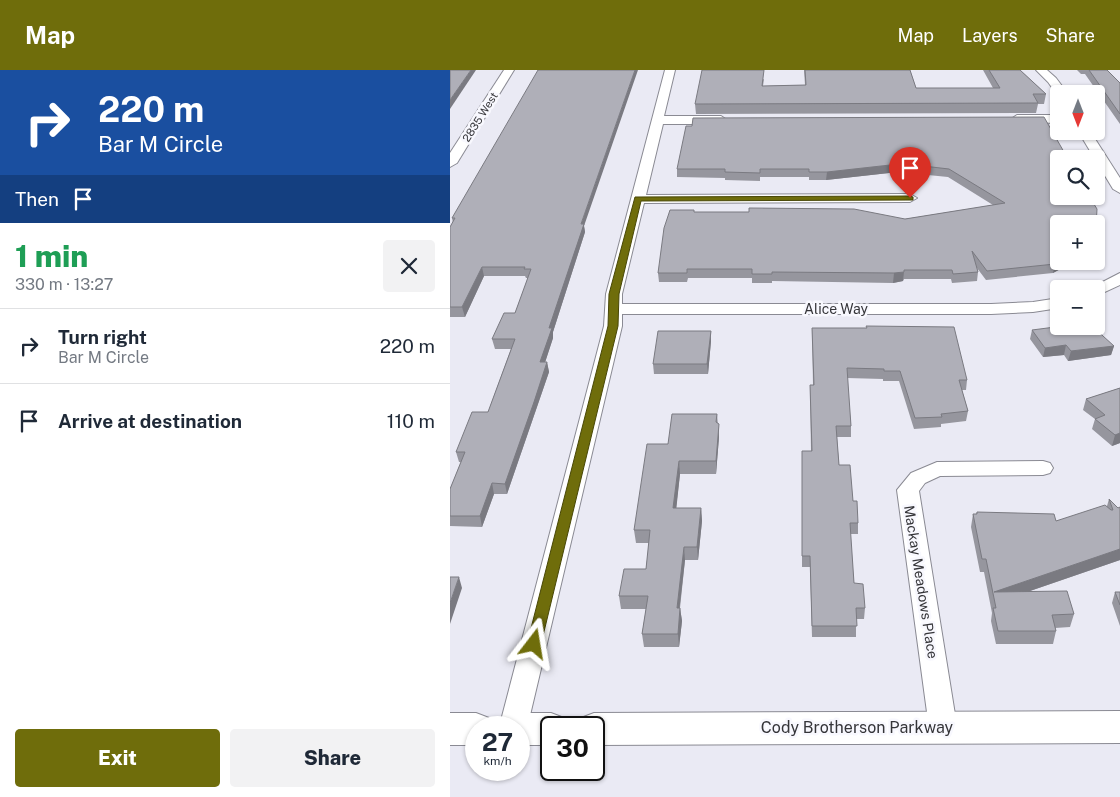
<!DOCTYPE html>
<html lang="en">
<head>
<meta charset="utf-8">
<style>
  :root { --surface:#fff; --page:#f2f2f3; --text:#1f2937; --muted:#747a83; --line:#e0e1e3; --accent:#6f6d0b }
  body { margin:0; font-family:"Public Sans",sans-serif; background:var(--page); color:var(--text); height:100vh; display:flex; flex-direction:column; font-size:19px; white-space:nowrap }
  * { box-sizing:border-box; margin:0 }
  p { font-size:16px; color:var(--muted) }
  .icon { flex:none; width:28px; height:28px; fill:none; stroke:currentColor; stroke-width:2; stroke-linecap:round; stroke-linejoin:round }
  .map { position:relative; flex:1; overflow:hidden }
  .drawer { display:flex; flex-direction:column; background:var(--surface); width:450px }
  .drawer>* { flex:none }
  .banner { background:#1a4fa0; color:#fff; overflow:hidden }
  .needle { width:32px; rotate:180deg }
  .fabs { position:absolute; left:600px; top:15px; display:grid; gap:10px }
  .fabs a { display:grid; place-items:center; width:55px; height:55px; border-radius:5px; background:var(--surface); box-shadow:0 1px 4px #0004; font-size:25px }
  .speed { position:absolute; left:15px; top:646px; display:flex; gap:10px; font-size:25px; font-weight:700; text-align:center }
  .speed>* { display:grid; place-content:center; width:65px; height:65px; border-radius:50%; background:var(--surface); box-shadow:0 1px 4px #0004; line-height:1 }
  .speed small { font-size:12px; font-weight:400 }
  .speed .limit { border:2px solid #111; border-radius:8px; background:#fff; color:#111 }
  .pin { position:absolute; display:grid; place-items:center; width:42px; height:42px; color:#fff; margin:-51px -21px; border-radius:50% 50% 50% 0; rotate:-45deg; box-shadow:0 0 5px #0007 }
  .pin .icon { rotate:45deg }
  .me { position:absolute; width:55px; margin:-28px; rotate:14deg; stroke-linejoin:round; filter:drop-shadow(0 0 4px #0008) }
  .turn { display:flex; align-items:center; gap:18px; height:105px; padding:0 15px; font-size:22px }
  .turn .icon { width:65px; height:65px; stroke-width:2.5 }
  .turn b { display:block; font-size:35px; line-height:42px }
  .then { display:flex; align-items:center; height:48px; padding:0 15px; background:#0003; gap:10px; font-size:19px }
  .round { display:grid; place-items:center; flex:none; width:52px; height:52px; border-radius:5px; background:var(--page) }
  .overview { display:flex; align-items:center; justify-content:space-between; height:85px; padding:0 15px }
  h1 { font-size:30px; font-weight:800; line-height:38px; color:#1e9e55 }
  .cta { display:flex; gap:10px; margin-top:auto; padding:10px 15px }
  .cta a { flex:1; height:58px; border-radius:5px; background:var(--accent); color:#fff; font-size:20px; font-weight:800; line-height:58px; text-align:center }
  .cta a+a { background:var(--page); color:var(--text) }
  ul { padding:0; list-style:none }
  li { display:flex; align-items:center; gap:15px; height:75px; padding:0 15px; border-top:1px solid var(--line) }
  li div { flex:1 }
  li b { display:block; font-size:19px }
  li em { font-style:normal }
  header { display:flex; align-items:center; gap:30px; box-sizing:border-box; height:70px; padding:0 25px; background:var(--accent); color:#fff }
  header strong { font-size:24px }
  nav { display:flex; gap:28px; margin-inline-start:auto; font-size:18px }
  main { display:flex; flex:1; min-height:0 }
  .map>svg:first-child { display:block }
</style>
</head>
<body>
<header>
<strong>Map</strong>
<nav><a>Map</a><a>Layers</a><a>Share</a></nav>
</header>
<main>
<section class="drawer">
<div class="banner">
<div class="turn"><svg class="icon" aria-label="right" viewBox="0 0 24 24"><path d="M7 20v-9h11M14 6l5 5-5 5"/></svg><div><b>220 m</b>Bar M Circle</div></div>
<div class="then">Then<svg class="icon" aria-label="arrive" viewBox="0 0 24 24"><path d="M6 21V4h12l-3 4 3 4H6"/></svg></div>
</div>
<div class="overview"><div><h1>1 min</h1><p>330 m · 13:27</p></div><a class="round"><svg class="icon" aria-label="close" viewBox="0 0 24 24"><path d="M6 6l12 12M18 6L6 18"/></svg></a></div>
<ul>
<li><svg class="icon" aria-label="right" viewBox="0 0 24 24"><path d="M7 20v-9h11M14 6l5 5-5 5"/></svg><div><b>Turn right</b><p>Bar M Circle</p></div><em>220 m</em></li>
<li><svg class="icon" aria-label="arrive" viewBox="0 0 24 24"><path d="M6 21V4h12l-3 4 3 4H6"/></svg><div><b>Arrive at destination</b></div><em>110 m</em></li>
</ul>
<div class="cta"><a>Exit</a><a>Share</a></div>
</section>
<div class="map">
<svg width="670" height="727" viewBox="0 0 670 727">
  <rect width="100%" height="100%" fill="#eaeaf4"/>
  <g fill="none" stroke-linecap="round" stroke-linejoin="round">
    <defs>
      <g id="street">
        <polygon points="54,0 64,0 7,93 0,97 0,83"/>
        <polygon points="215,0 225,0 214,46 271,46 277,50 271,54 213,54 196,125 460,124 467,128 460,132 194,133 172,224 172,234 541,234 583,232 609,228 609,238 583,242 541,244 172,244 172,256 77,658 73,666 69,668 69,658 49,658 154,256 156,224"/>
        <polygon points="586,0 597,0 606,8 618,24 609,24 608,26 598,12"/>
        <polygon points="567,45 609,45 609,53 563,52 561,49"/>
        <polygon points="628,61 640,61 670,108 670,123 663,119"/>
        <polygon points="670,203 670,215 646,226 646,219 639,219"/>
        <polygon points="593,391 600,393 603,398 600,403 593,405 490,406 475,413 469,421 507,657 503,665 493,669 483,665 479,657 447,420 461,403 487,392"/>
      </g>
      <g id="secondary">
        <polygon points="670,641 670,673 144,675 144,658 126,658 131,648 144,643"/>
        <polygon points="0,643 26,643 39,648 44,658 26,658 26,675 0,675"/>
        <polygon points="69,643 101,643 114,648 119,658 101,658 101,675 69,675 69,658 51,658 56,648"/>
      </g>
    </defs>
    <use href="#street" stroke="#8a8a93" stroke-width="2"/>
    <use href="#secondary" stroke="#8a8a93" stroke-width="2"/>
    <use href="#street" fill="#fff" fill-rule="evenodd"/>
    <use href="#secondary" fill="#fff" fill-rule="evenodd"/>
  </g>
  <g fill="#96969e">
    <polygon points="354,0 460,0 466,18 543,18 533,0 570,0 596,24 594,34 588,34 586,43 246,44 245,34 314,9 313,16 355,15"/>
    <polygon points="627,0 657,0 670,13 670,54 635,4 631,4"/>
    <polygon points="594,47 609,191 625,191 603,203 536,210 527,198 528,202 527,211 502,213 501,209 454,209 453,211 443,213 322,211 322,213 302,213 302,208 238,208 237,212 209,212 208,203 244,140 244,142 455,149 543,135 498,107 448,102 376,110 359,110 359,107 310,107 310,111 275,110 275,108 227,107 227,99"/>
    <polygon points="2,148 134,156 135,162 103,262 103,268 95,292 97,292 99,302 57,424 44,424 32,457 0,456 0,419 11,392 9,392 6,382 38,342 61,279 45,279 42,269 65,243 78,208 76,208 75,206 34,206 15,247 0,247 0,157 3,153"/>
    <polygon points="362,258 517,310 516,320 512,320 518,341 516,351 491,354 491,357 464,359 449,311 433,311 433,309 397,308 401,356 401,367 387,367 389,395 403,431 408,453 408,464 400,464 404,513 415,538 414,549 406,549 406,567 362,567 360,497 352,497 352,381 361,381 360,315 363,315"/>
    <polygon points="582,260 664,276 661,285 618,291 614,285 593,287 580,269"/>
    <polygon points="261,261 261,271 258,304 204,304 203,294"/>
    <polygon points="670,318 670,373 662,376 642,359 645,349 633,340 636,329"/>
    <polygon points="267,344 269,367 266,404 230,404 226,438 251,438 252,451 248,490 235,490 230,538 232,551 229,577 194,577 192,564 196,539 171,539 169,526 196,499 199,473 186,473 184,460 218,374"/>
    <polygon points="659,429 668,438 670,437 670,490 580,521 624,544 620,557 605,558 606,561 603,574 546,574 541,551 542,543 534,502 530,502 521,457 523,444 526,444 527,442 606,451 657,436"/>
    <polygon points="665,522 670,522 670,556 662,533"/>
  </g>
  <g fill="#7a7a81">
    <polygon points="21,0 26,0 0,39 0,30"/>
    <polygon points="185,0 188,0 134,156 135,162 103,262 103,268 92,302 90,292 99,258 131,154"/>
    <polygon points="449,94 448,102 376,110 377,102"/>
    <polygon points="611,191 625,191 603,203 605,194"/>
    <polygon points="32,197 34,206 15,247 12,237"/>
    <polygon points="454,202 453,211 443,213 444,203"/>
    <polygon points="261,261 261,271 258,304 257,294"/>
    <polygon points="616,275 614,285 593,287 595,278"/>
    <polygon points="664,276 661,285 618,291 621,281"/>
    <polygon points="97,292 99,302 57,424 55,414"/>
    <polygon points="269,354 269,367 266,404 266,391"/>
    <polygon points="670,363 670,373 662,376 665,365"/>
    <polygon points="229,391 230,404 225,451 223,438"/>
    <polygon points="42,413 44,424 32,457 30,446"/>
    <polygon points="251,438 252,451 248,490 247,477"/>
    <polygon points="234,477 235,490 228,551 227,538"/>
    <polygon points="670,479 670,490 545,533 544,522"/>
    <polygon points="9,507 12,518 0,554 0,533"/>
    <polygon points="230,538 232,551 229,577 228,564"/>
  </g>
  <g fill="#afafb8" stroke="#7a7a81">
    <polygon points="0,0 21,0 0,30"/>
    <polygon points="88,0 185,0 131,154 134,154 99,258 102,258 90,292 97,292 84,332 55,414 42,413 30,446 0,446 0,419 15,382 6,382 22,342 38,342 65,269 42,269 54,243 65,243 81,199 74,199 75,197 32,197 12,237 0,237 0,157 5,148 2,148"/>
    <polygon points="252,0 314,0 312,16 356,15 355,0 460,0 466,18 550,18 539,0 570,0 596,24 583,24 588,33 245,34"/>
    <polygon points="639,0 657,0 670,13 670,44"/>
    <polygon points="594,47 618,89 609,89 609,126 639,126 647,139 646,157 646,154 609,154 609,191 611,191 605,194 537,201 522,181 528,202 503,204 502,200 454,200 454,202 444,203 322,202 322,204 302,204 302,199 237,199 237,203 208,203 214,158 220,140 244,140 244,142 299,142 299,138 404,139 455,149 555,133 499,99 473,96 449,94 377,102 359,102 359,99 310,99 310,103 275,102 275,99 227,99 236,56 242,56 243,48"/>
    <polygon points="416,256 504,257 517,310 509,310 518,341 491,344 492,347 465,348 450,301 434,301 434,299 397,298 401,356 386,356 389,395 400,395 403,431 407,431 408,453 400,453 404,513 413,514 415,538 406,538 407,556 362,556 360,486 352,486 352,381 362,381 360,315 364,315 362,258 417,258"/>
    <polygon points="613,256 642,256 664,276 621,281 616,275 595,278 582,260"/>
    <polygon points="208,261 261,261 257,294 203,294"/>
    <polygon points="670,318 670,363 665,365 645,349 655,345 636,329"/>
    <polygon points="222,344 267,344 266,352 269,354 266,391 229,391 223,438 251,438 247,477 234,477 227,538 230,538 228,564 192,564 198,526 169,526 174,499 196,499 200,460 184,460 197,374 218,374"/>
    <polygon points="659,429 668,438 670,437 670,479 544,522 617,521 624,544 602,545 606,561 548,561 543,538 546,538 536,489 532,489 523,444 527,444 527,442 604,444 606,451 655,435 661,440 663,440"/>
    <polygon points="0,507 9,507 0,533"/>
    <polygon points="665,522 670,522 670,535"/>
  </g>
  <polygon fill="#6f6d0b" stroke="#484707" points="460,126 463,127 463,130 191,131 169,224 168,256 91,574 89,578 84,579 79,578 77,574 158,256 159,224 185,127"/>
  <g text-anchor="middle" stroke-width="5" stroke-linejoin="round" paint-order="stroke">
    <g font-size="11" fill="#353539" stroke="#f8f8fe">
      <text transform="translate(30 47) rotate(-58)" y="4">2835 West</text>
    </g>
    <g font-size="14" fill="#353539" stroke="#f8f8fe">
      <text x="386" y="244">Alice Way</text>
      <text transform="translate(471 512) rotate(81)" y="5">Mackay Meadows Place</text>
    </g>
    <g font-size="16" fill="#353539" stroke="#f8f8fe">
      <text x="407" y="663">Cody Brotherson Parkway</text>
    </g>
  </g>
</svg>
<div class="fabs">
<a><svg class="needle" viewBox="-14 -14 28 28"><path d="M0-13l5 13h-10z" fill="#e53935"/><path d="M0 13l5-13h-10z" fill="#747a83"/></svg></a>
<a><svg class="icon" aria-label="search" viewBox="0 0 24 24"><circle cx="10" cy="10" r="6"/><path d="M15 15l6 6"/></svg></a>
<a>+</a>
<a>−</a>
</div>
<div class="speed"><div>27<small>km/h</small></div><div class="limit">30</div></div>
<div class="pin" style="left:460px;top:128px;background:#d93025"><svg class="icon" aria-label="arrive" viewBox="0 0 24 24"><path d="M6 21V4h12l-3 4 3 4H6"/></svg></div>
<svg class="me" style="left:84px;top:574px" viewBox="-20 -20 40 40"><path d="M0-17L14 15 0 8-14 15z" fill="#6f6d0b" stroke="#fff" stroke-width="4"/></svg>
</div>
</main>
</body>
</html>
